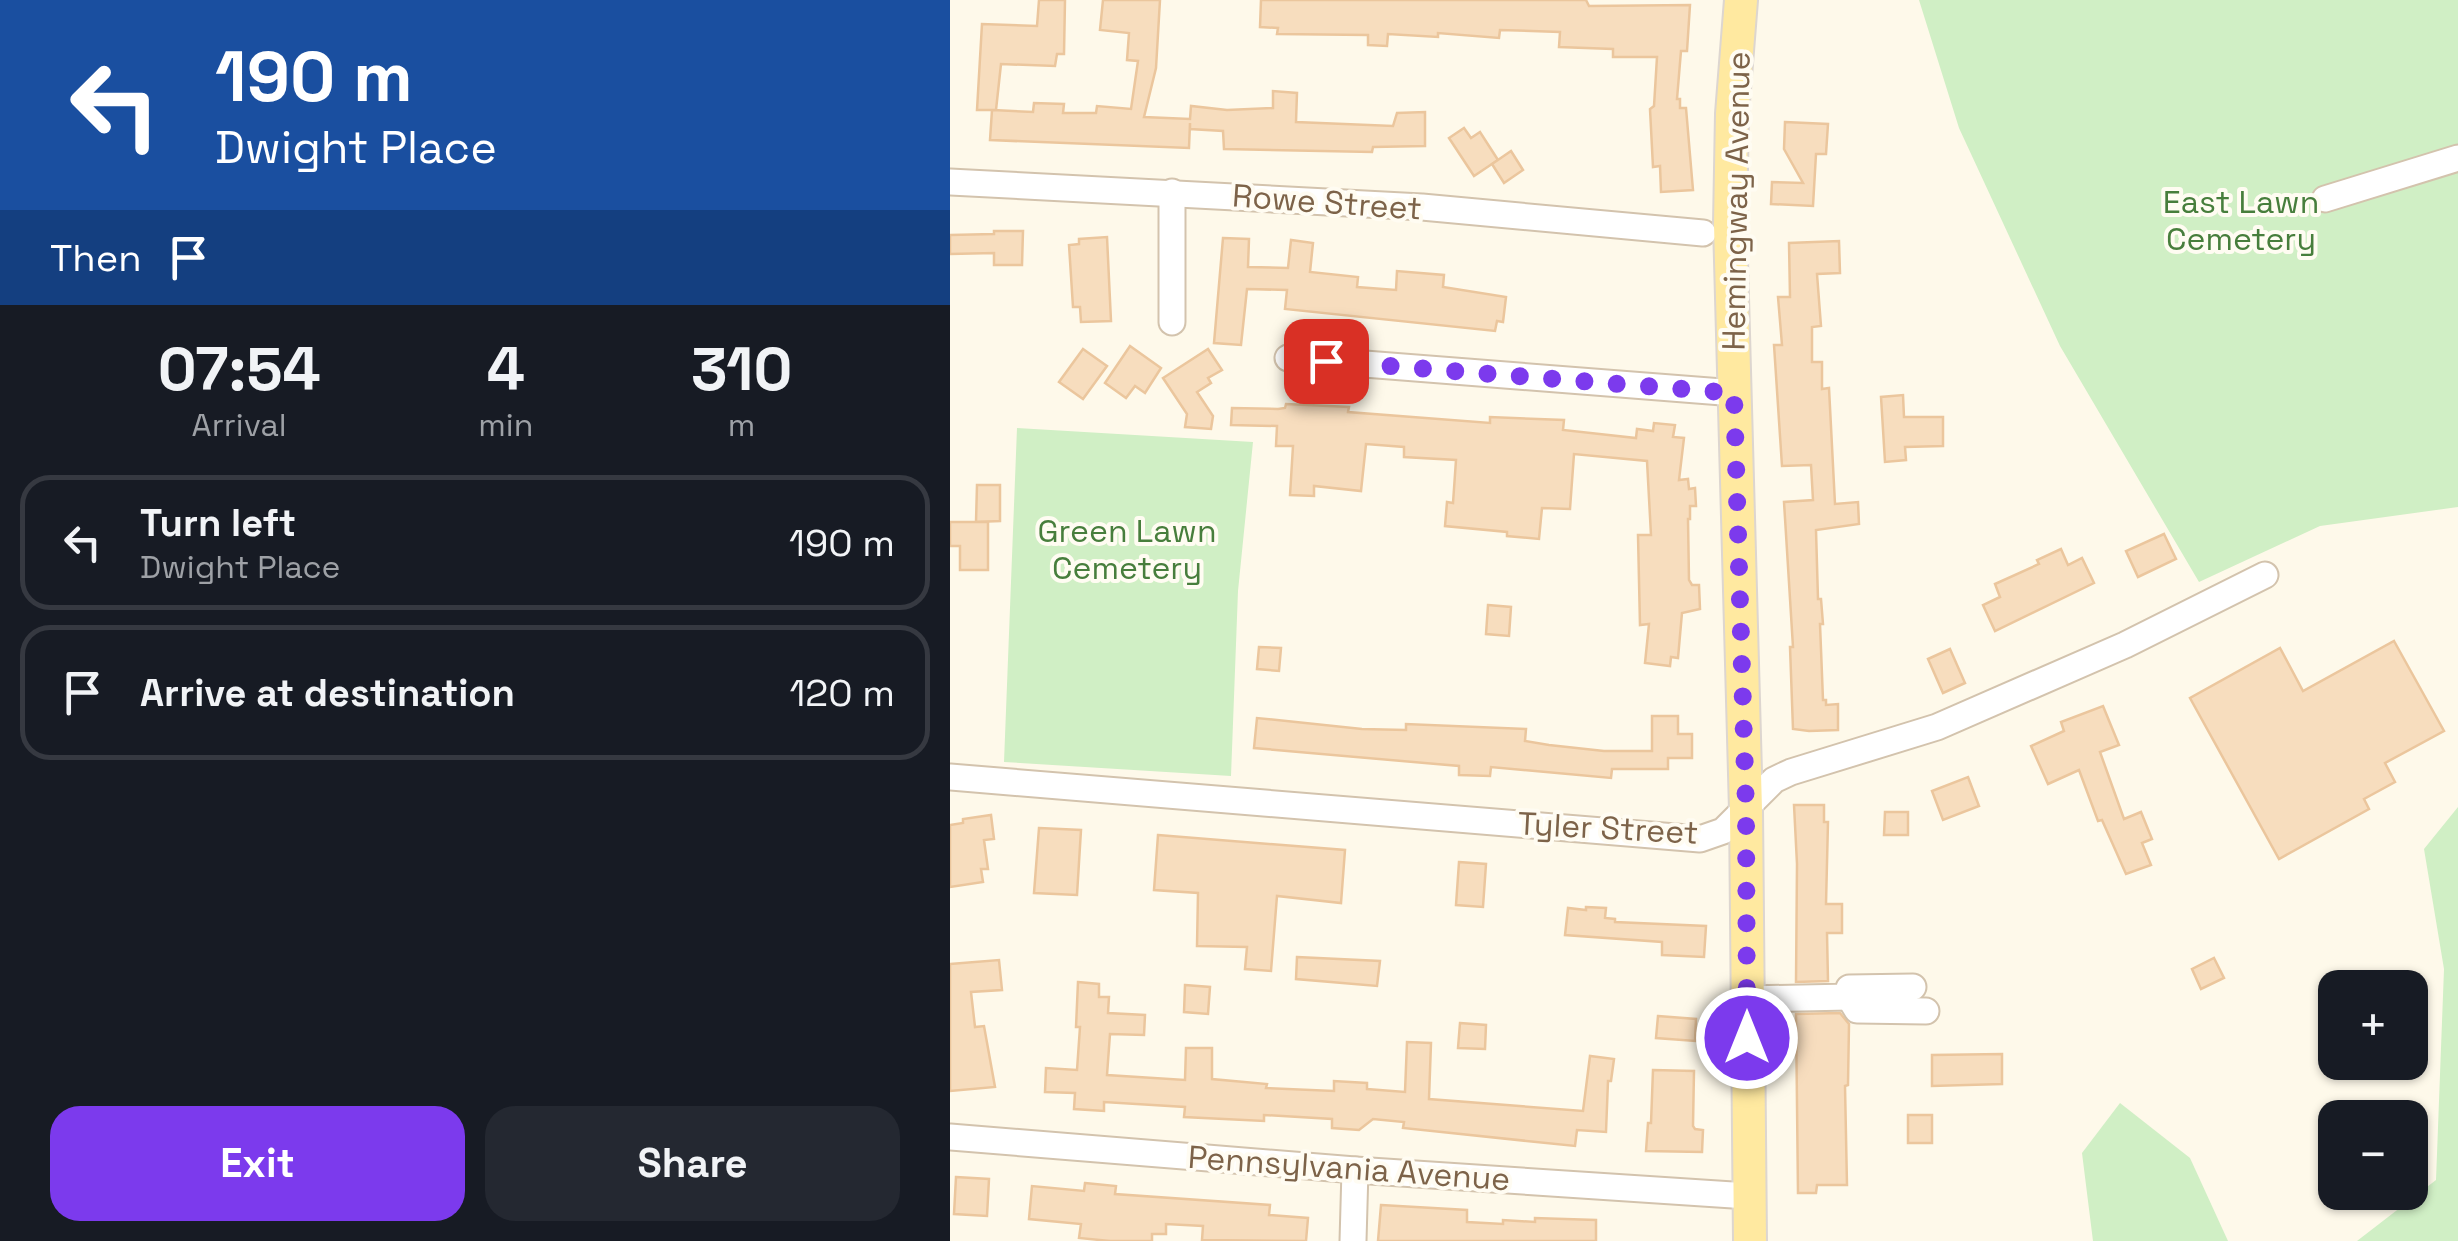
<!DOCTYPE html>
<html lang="en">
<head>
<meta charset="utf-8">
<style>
  :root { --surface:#171b24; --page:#242831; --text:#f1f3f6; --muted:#9ea1a6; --line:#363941; --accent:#7c3aed }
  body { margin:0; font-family:"Space Grotesk",sans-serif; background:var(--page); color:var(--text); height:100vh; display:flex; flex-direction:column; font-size:38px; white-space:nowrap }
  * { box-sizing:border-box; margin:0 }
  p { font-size:32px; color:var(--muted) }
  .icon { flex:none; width:55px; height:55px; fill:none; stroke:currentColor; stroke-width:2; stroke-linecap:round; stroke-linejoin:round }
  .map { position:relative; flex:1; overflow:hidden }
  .details { display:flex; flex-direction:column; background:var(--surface); width:950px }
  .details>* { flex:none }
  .hud { background:#1a4fa0; color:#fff; overflow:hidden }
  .buttons { position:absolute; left:1368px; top:970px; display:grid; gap:20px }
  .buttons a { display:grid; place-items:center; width:110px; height:110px; border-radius:20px; background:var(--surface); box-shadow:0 2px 8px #0004; font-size:50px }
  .pin { position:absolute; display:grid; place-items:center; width:85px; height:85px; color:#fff; margin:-42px; border-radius:20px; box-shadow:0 5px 15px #0006 }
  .me { position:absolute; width:110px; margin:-55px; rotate:0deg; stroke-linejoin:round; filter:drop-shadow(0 0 8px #0008) }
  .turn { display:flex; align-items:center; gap:35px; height:210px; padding:0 50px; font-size:45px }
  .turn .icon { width:130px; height:130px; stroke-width:2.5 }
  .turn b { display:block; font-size:70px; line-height:85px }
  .then { display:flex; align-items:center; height:95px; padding:0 50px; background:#0003; gap:20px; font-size:38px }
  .eta { display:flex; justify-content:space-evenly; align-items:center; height:170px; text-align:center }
  .eta b { font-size:60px; font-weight:700; line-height:70px }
  .button { display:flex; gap:20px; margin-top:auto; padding:20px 50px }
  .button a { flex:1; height:115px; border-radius:30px; background:var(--accent); color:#fff; font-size:40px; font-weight:700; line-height:115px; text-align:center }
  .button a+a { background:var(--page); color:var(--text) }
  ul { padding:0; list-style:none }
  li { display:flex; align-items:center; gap:30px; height:135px; margin:0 20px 15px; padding:0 30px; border:5px solid var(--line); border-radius:30px }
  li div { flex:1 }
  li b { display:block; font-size:38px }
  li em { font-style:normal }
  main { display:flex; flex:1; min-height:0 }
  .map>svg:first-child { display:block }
</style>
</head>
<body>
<main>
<section class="details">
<div class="hud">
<div class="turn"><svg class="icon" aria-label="left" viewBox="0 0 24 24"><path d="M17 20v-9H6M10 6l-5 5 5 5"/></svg><div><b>190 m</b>Dwight Place</div></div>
<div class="then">Then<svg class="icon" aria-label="arrive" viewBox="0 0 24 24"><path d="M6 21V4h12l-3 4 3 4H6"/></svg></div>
</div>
<div class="eta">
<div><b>07:54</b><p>Arrival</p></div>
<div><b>4</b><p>min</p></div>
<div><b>310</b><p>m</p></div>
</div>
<ul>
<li><svg class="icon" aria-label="left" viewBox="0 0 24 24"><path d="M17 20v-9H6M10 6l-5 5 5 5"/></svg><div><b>Turn left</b><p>Dwight Place</p></div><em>190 m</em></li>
<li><svg class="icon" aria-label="arrive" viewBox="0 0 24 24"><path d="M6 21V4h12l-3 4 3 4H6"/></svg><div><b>Arrive at destination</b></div><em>120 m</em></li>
</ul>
<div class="button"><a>Exit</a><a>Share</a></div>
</section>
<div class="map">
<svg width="1508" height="1241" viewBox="0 0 1508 1241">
  <rect width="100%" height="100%" fill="#fef9ea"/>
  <g fill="#d0efc5">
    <polygon points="969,0 1508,0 1508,507 1370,526 1249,582 1110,346 1009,128"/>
    <polygon points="67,428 303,442 288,591 281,776 54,762"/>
    <polygon points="1508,807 1508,1241 1407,1241 1486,1180 1494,969 1474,849"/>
    <polygon points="1170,1103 1240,1158 1278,1241 1143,1241 1132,1153"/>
  </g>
  <g fill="#f7ddbe" stroke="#ebc69d" stroke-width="2.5">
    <polygon points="89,0 115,0 114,54 107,54 105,66 51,64 46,110 43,110 83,112 84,103 114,104 113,113 146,113 147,106 181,109 188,61 177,60 179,33 150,30 153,0 210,0 206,68 194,117 240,119 241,106 277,110 323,108 323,91 347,93 346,122 443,126 447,113 475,112 475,146 423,147 422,152 274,149 273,131 240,129 240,123 239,148 40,140 42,110 27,110 32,24 87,26"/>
    <polygon points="311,0 636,0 639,6 740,5 737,51 731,51 727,99 730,99 730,108 736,108 743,190 711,192 710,166 703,167 700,109 704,106 707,57 663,57 663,49 609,47 610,32 550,30 549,38 488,33 488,37 438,34 437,46 418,45 418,35 327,34 328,28 310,27"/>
    <polygon points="835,122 878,124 876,154 866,154 863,206 821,204 822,182 853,183 834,149"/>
    <polygon points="514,128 521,138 530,132 548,160 524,176 499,138"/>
    <polygon points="561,151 573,170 554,183 542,164"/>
    <polygon points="44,231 73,231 72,265 44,265 44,253 0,254 0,235 44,234"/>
    <polygon points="157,237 161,321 131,322 130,307 123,307 119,245 129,244 129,239"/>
    <polygon points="273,238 299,239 298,267 338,268 341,240 363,243 360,272 408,277 407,287 446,290 447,271 494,275 493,287 556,297 553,322 547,321 545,331 335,309 337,290 297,289 291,345 264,343"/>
    <polygon points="889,241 890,273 867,274 871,326 862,327 862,362 872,362 872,389 879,388 885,504 908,502 909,524 866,530 868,599 871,599 873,624 870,624 873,700 876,700 876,705 888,704 888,730 859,731 843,729 840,647 843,647 834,502 863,500 861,465 832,466 824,345 832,345 828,297 840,297 839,243"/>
    <polygon points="180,346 211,368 195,393 185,386 176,398 155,383"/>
    <polygon points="133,349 157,366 133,399 109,382"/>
    <polygon points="258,349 272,370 258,378 261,383 247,392 263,416 261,429 235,427 237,414 213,378"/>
    <polygon points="953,395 954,417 993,417 993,446 955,447 956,460 935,462 931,397"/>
    <polygon points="336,404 399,407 398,412 540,423 540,417 614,420 613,430 686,438 687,429 703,431 704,423 725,425 723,437 734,438 729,480 738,479 739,489 745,488 746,506 740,506 740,519 738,519 739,580 742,585 749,585 750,609 732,613 728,658 721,657 720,666 695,663 699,624 690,625 688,535 701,535 697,461 624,454 620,509 592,508 589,539 557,536 557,532 495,526 497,502 503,503 506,460 454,457 454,447 416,444 411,491 364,486 364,496 340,495 343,446 326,446 327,426 281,425 282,408 328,409 335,408"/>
    <polygon points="27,485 50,485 50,521 26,522"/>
    <polygon points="0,522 38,522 38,570 10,570 10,546 0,546"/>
    <polygon points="1214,534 1226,559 1188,577 1176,551"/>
    <polygon points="1111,549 1118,565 1132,558 1144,583 1045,631 1033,605 1050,597 1045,584 1089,564 1087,560"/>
    <polygon points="538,605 561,607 559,636 536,634"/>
    <polygon points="1444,641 1494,731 1435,763 1445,782 1414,799 1419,809 1329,859 1240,698 1330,648 1353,691"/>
    <polygon points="309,647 331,648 329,671 307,669"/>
    <polygon points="1000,649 1015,683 993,693 978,659"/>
    <polygon points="1153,706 1169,745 1150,752 1174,819 1191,812 1202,839 1192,843 1201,865 1176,874 1152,820 1148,821 1129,770 1098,784 1081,746 1114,731 1111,722"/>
    <polygon points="702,716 728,716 728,734 742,734 742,758 718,758 718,769 662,769 661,778 541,767 540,776 509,775 509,766 304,748 307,718 412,729 456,730 456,724 576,729 575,741 599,745 654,751 702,751"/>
    <polygon points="1018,777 1029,806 993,820 982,791"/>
    <polygon points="844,805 874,805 874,822 878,822 876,904 892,904 892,933 877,933 878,981 846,982 847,864"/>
    <polygon points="935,812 958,812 958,835 934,835"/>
    <polygon points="41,815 44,839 34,840 38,869 31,869 33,882 0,887 0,825 13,823 13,819"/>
    <polygon points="89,828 131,830 127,895 84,893"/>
    <polygon points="208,835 395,850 391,903 327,896 321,971 295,969 297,947 247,946 248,893 204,890"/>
    <polygon points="509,862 536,864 533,907 506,905"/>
    <polygon points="636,907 656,908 655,918 665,919 665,922 756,926 754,957 712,955 712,942 615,935 618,908 636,910"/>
    <polygon points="347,957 430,961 427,986 346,979"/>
    <polygon points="1264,958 1274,978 1251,989 1242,969"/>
    <polygon points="49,960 52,990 21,992 25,1027 34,1026 45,1087 0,1091 0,964"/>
    <polygon points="128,982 149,984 149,997 159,997 158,1013 195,1015 194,1035 160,1034 157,1075 235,1080 236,1048 262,1048 262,1079 317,1084 316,1088 384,1091 384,1081 417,1083 417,1089 455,1092 457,1042 481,1043 479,1099 633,1111 640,1056 664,1059 661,1081 658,1081 656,1132 627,1130 625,1146 453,1128 454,1122 423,1119 409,1130 382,1128 382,1119 314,1115 314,1121 234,1117 235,1107 154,1102 154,1111 124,1109 125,1093 95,1092 96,1068 127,1070 130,1027 126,1027"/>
    <polygon points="235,985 260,987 258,1014 234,1012"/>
    <polygon points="890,1013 899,1024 898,1085 895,1086 897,1185 867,1185 866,1193 848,1193 846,1014"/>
    <polygon points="708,1016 746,1019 745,1041 706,1038"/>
    <polygon points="510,1023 536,1025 535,1049 508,1048"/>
    <polygon points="1052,1054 1052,1084 982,1086 982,1055"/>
    <polygon points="703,1070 744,1071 743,1126 745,1129 753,1130 752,1152 696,1151 698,1123 701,1123"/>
    <rect x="958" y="1115" width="24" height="28"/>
    <polygon points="6,1177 39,1179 37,1216 4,1214"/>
    <polygon points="135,1183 166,1186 165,1194 320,1205 319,1215 358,1218 356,1241 252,1240 253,1226 216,1224 216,1234 202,1234 202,1241 160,1241 129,1238 131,1224 79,1219 82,1186 134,1191"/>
    <polygon points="431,1205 517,1210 517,1222 553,1224 553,1220 585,1222 585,1218 646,1220 646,1241 428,1241"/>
  </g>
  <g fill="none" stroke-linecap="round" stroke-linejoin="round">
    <defs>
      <g id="minor">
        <polyline points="0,182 472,207 753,233"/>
        <polyline points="1375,199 1508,158"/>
        <polyline points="222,322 222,192"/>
        <polyline points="338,358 785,393"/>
        <polyline points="0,777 750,839 773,831 824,780 841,772 987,727 1175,645 1315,575"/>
        <polyline points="899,997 907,1010 976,1011"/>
        <polyline points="797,999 899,997 899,988 963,987"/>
        <polyline points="0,1137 405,1170 798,1196"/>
        <polyline points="403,1241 405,1170"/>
      </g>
      <polyline id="major" points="791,0 782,114 780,224 796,810 800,1241"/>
    </defs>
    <use href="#minor" stroke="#d3c3ad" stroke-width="29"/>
    <use href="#major" stroke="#ddd6d0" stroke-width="36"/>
    <use href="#minor" stroke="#fff" stroke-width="25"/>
    <use href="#major" stroke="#ffe9a0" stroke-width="32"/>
  </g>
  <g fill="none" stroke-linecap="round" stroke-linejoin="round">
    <polyline stroke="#7c3aed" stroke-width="18" stroke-dasharray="0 32.4" points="376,361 784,393 796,810 797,1038"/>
  </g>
  <g text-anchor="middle" stroke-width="8" stroke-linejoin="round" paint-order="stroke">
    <g font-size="32" fill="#7d6349" stroke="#fffcf2">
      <text transform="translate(786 201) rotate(-89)" y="11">Hemingway Avenue</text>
      <text transform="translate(377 202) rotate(4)" y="11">Rowe Street</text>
      <text transform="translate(658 828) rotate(3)" y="11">Tyler Street</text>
      <text transform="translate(399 1168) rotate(4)" y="11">Pennsylvania Avenue</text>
    </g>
    <g font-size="32" fill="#477e3c" stroke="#fffcf2">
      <text x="1291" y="213">East Lawn<tspan x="1291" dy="37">Cemetery</tspan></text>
      <text x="177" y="542">Green Lawn<tspan x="177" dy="37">Cemetery</tspan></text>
    </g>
  </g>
</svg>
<div class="buttons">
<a>+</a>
<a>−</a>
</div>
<div class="pin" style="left:376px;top:361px;background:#d93025"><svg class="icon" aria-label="arrive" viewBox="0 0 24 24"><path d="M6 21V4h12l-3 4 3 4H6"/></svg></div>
<svg class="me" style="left:797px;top:1038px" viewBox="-20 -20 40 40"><circle r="17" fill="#7c3aed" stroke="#fff" stroke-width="3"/><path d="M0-11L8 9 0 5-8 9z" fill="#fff"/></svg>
</div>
</main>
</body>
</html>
